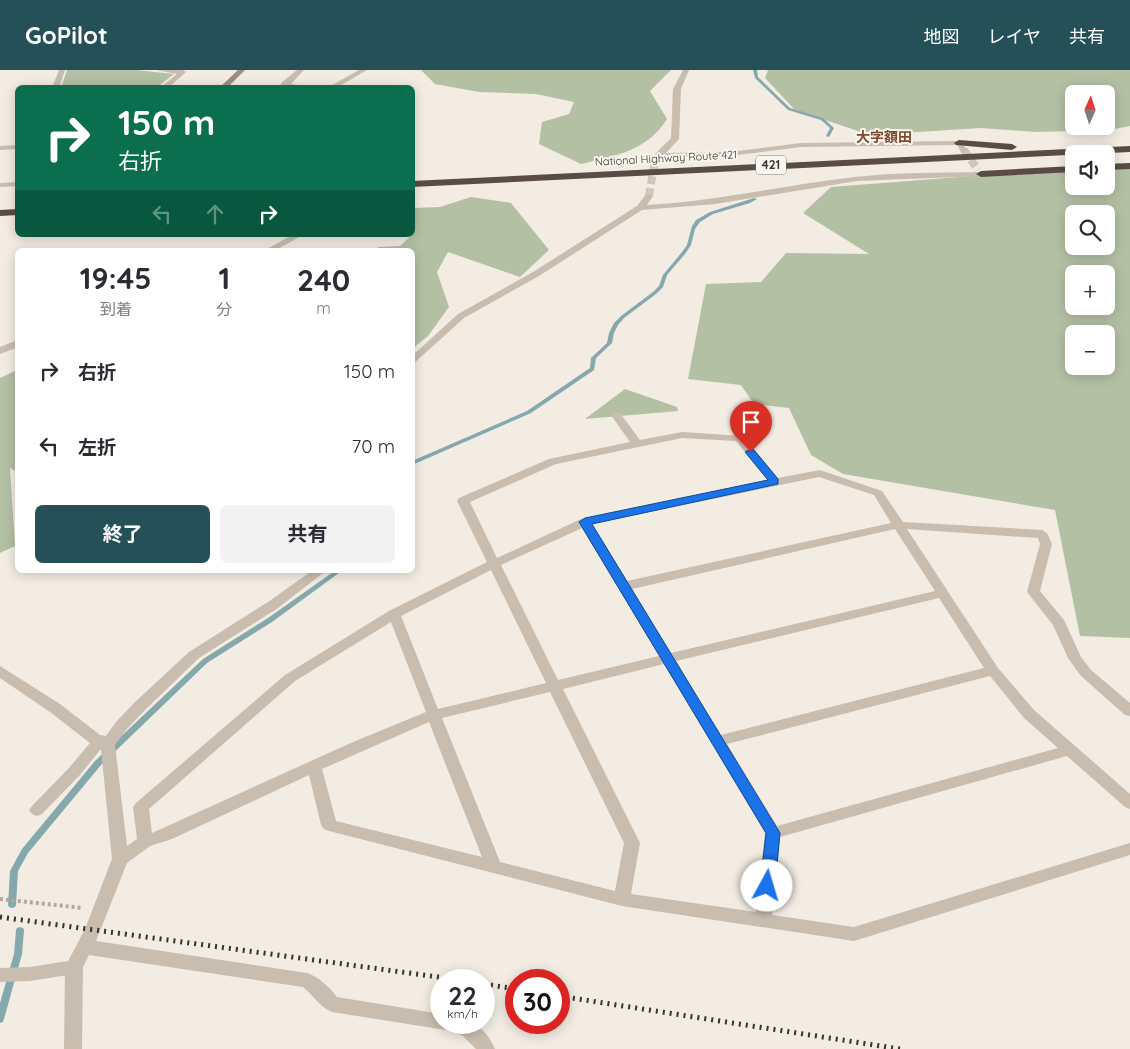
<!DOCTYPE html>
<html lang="ja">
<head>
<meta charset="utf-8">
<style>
  :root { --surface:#fff; --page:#f2f2f3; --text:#2b2b33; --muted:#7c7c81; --accent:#265057 }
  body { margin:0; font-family:Quicksand,"Noto Sans JP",sans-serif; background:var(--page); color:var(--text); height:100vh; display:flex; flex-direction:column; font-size:19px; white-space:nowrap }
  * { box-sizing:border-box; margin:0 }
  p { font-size:16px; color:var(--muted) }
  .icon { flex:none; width:28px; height:28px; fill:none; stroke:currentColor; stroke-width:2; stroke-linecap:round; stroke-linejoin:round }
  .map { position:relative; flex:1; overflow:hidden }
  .side { position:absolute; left:15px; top:178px; width:400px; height:325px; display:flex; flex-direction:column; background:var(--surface); border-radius:8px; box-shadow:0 2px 12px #0003 }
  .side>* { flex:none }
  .banner { position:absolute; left:15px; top:15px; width:400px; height:152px; border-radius:8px; box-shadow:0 2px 12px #0003; background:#0b6e4f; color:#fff; overflow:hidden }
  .needle { width:32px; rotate:3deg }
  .buttons { position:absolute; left:1065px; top:15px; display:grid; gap:10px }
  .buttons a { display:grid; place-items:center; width:50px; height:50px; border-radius:8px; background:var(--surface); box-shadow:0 2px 12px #0003; font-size:25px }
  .speed { position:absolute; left:430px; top:899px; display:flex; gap:10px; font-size:25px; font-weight:700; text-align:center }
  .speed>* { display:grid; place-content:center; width:65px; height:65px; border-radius:50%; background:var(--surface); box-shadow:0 2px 12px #0003; line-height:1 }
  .speed small { font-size:12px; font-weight:400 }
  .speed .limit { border:8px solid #d22; background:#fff; color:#111 }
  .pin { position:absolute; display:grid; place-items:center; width:42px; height:42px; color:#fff; margin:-51px -21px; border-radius:50% 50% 50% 0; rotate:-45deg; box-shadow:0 0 5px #0007 }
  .pin .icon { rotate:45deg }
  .me { position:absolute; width:55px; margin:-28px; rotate:6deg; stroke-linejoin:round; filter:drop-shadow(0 0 4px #0008) }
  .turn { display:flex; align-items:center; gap:18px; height:105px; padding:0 20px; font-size:22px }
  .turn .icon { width:65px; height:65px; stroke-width:2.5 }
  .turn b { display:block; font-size:35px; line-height:42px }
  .lanes { display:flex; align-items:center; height:48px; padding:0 20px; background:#0003; justify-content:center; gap:25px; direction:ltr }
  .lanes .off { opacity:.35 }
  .eta { display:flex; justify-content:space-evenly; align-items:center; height:85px; text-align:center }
  .eta b { font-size:30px; font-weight:700; line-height:35px }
  .button { display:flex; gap:10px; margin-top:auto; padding:10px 20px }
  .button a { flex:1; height:58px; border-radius:8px; background:var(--accent); color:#fff; font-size:20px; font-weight:700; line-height:58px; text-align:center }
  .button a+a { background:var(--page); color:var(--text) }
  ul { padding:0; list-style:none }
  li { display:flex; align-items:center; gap:15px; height:75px; padding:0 20px }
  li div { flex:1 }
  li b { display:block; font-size:19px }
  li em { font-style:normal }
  header { display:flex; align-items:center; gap:30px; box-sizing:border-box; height:70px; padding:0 25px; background:var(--accent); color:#fff }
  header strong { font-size:24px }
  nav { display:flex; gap:28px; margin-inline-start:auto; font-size:18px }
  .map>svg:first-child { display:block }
</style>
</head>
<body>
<header>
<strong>GoPilot</strong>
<nav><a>地図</a><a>レイヤ</a><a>共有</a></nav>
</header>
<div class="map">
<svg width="1130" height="979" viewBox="0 0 1130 979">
  <rect width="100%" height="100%" fill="#f2ece3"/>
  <g fill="#b4c0a4" fill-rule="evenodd">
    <polygon points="67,0 136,0 174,4 157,17 61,18"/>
    <path d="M421,0H671L650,21L667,49C647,81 615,86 581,94L539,74L542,52L569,44L574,32L536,24L479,22L435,14Z"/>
    <path d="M768,0H1130V56L1109,60L1036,62L981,58L870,65L795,40L765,8ZM1074,24H1106V56H1074Z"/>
    <path d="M1130,98V568L1080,566L1055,440L843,404L811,385L789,338L754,334L741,315L688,309L706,214L761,212L786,183L869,184L803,143L831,117L985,105L1074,101V116H1106V99ZM1074,144H1106V176H1074ZM1074,204H1106V236H1074ZM1074,264H1106V296H1074Z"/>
    <polygon points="471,127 511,133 549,180 520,207 448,182 437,202 449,237 428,266 413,278 412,180 373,180 379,177 400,176 412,165 413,138 440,137"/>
    <polygon points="17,300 17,402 10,398 15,476 0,483 0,308"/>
    <polygon points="625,319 677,337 678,341 585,349"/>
  </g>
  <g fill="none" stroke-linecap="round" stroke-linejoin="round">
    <g fill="#84a8ac" fill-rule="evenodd">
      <polygon points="753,0 757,0 758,7 790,38 823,48 834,58 829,67 826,66 830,58 821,50 788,40 755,8"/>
      <polygon points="754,128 757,129 750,133 713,144 700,152 695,159 691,175 685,184 667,205 663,217 656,224 624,248 618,255 614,263 612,273 596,288 594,300 531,343 412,395 412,391 527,341 590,298 591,288 607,273 609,263 614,253 621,246 653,222 659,216 663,205 682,182 687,175 692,156 696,150 710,142"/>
      <polygon points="336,500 343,500 272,552 207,593 101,695 28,783 18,801 16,835 15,837 12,838 9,837 8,835 10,801 22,779 95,691 203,589 268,548"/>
      <polygon points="20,857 23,858 24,860 22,884 4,949 3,952 0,953 0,933 14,884 16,860 17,858"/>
    </g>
    <g stroke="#cdc7bf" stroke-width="8" stroke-dasharray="8 4" stroke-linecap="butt">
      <polyline points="964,80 978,100"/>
      <polyline points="649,126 654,95"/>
    </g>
    <polyline stroke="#b5a79a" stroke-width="4" stroke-dasharray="3 3" stroke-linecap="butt" points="0,829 83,838"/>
    <polygon fill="#c9bdaf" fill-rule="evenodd" points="74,890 80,892 83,897 80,902 74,904 30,911 0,912 0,898 30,897"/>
    <g fill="#c9bdaf" fill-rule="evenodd">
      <polygon points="59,0 65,0 59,18 52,18"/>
      <polygon points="156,0 183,0 186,2 168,18 160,18 177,4"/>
      <polygon points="297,0 304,0 291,14 317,18 280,18 281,13"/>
      <polygon points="359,0 367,0 336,18 327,18"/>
      <polygon points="683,0 689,0 681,19 679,69 666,83 729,82 801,73 959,71 968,80 961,82 957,75 801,77 729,86 662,87 657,97 651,97 650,95 656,83 671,68 673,19"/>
      <polygon points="18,75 18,79 0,80 0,76"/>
      <path d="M981,102L985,104L984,106L857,111L715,134L642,140L539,206L464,248L412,295V286L458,244L533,202L637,136L646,124L653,126L647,135C717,131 785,115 855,107C897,102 939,103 981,102Z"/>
      <polygon points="18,112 18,116 0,117 0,113"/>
      <polygon points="292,165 303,165 276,180 265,180"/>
      <polygon points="18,270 18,277 0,284 0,277"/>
      <path d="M616,342L620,343L640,370L682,362L743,366L778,408L820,400L882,421L903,452L1042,460L1047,463L1052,474L1040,521L1064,550L1081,587L1091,600L1130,633V646L1125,645L1081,606L1068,588L1053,555L1027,522L1040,474L1038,468L907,459L998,598L1034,640L1130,724V739L1125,737L1067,686L780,767L772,845L854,857L1130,773V785L854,871L622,836L329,761L324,759L321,755L309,705L172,769L150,776L127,793L96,871L307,903C319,907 329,917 337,927L441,944V952C469,952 482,950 495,979H476L463,966L452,961L332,942C321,938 312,924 303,917L89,885L83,897L82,979H64L65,897L85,859L112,789L101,679L79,706L42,744L37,746L32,744L29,740L32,736L68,699L90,673L50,642L0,608V596L60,634L100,665L106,666L116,652L134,633L189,582L268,532L313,500H327L278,538L199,588L144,641L126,660L115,675L127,776L137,769L133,737L136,733L285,605L389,541L487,492L457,431L459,428L549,389L630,372L611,345ZM682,368L736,371L768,410L581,449L497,488L470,432L556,394ZM819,407L874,425L891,453L627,511L592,454ZM582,458L659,586L558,610L501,495ZM895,459L935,521L671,583L632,519ZM491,500L546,613L438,639L401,546ZM939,528L984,598L721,665L676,591ZM391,552L426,642L353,672L152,763L149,739L295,611ZM664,594L765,763L756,842L631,824L640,773L563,619ZM990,606L1024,648L1058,678L777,756L727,674ZM550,622L624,773L615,821L500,792L442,648ZM429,652L482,787L336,751L322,699Z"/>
    </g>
    <polygon fill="#9d8d81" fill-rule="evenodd" points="238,0 245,0 227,18 219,18"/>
    <g fill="#594c45" fill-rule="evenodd">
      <polygon points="959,70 1012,74 1017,77 1012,80 956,75 954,73"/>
      <polygon points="1130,76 1130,82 412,117 412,111"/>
      <polygon points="1130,93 1130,99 1106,100 1106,94"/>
      <polygon points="1074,96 1074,102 981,107 976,104 981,101"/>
      <polygon points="18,139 18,145 0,146 0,140"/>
    </g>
    <g stroke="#39312d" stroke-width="5" stroke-dasharray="2 5" stroke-linecap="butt">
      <polyline points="0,847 460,910"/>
      <polyline points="484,914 516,919"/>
      <polyline points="559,926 900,979"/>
    </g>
  </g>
  <polygon fill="#1a73e8" stroke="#114b97" points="751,379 754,380 778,409 778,414 592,454 780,763 775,816 773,820 762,820 760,816 766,763 579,452 585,448 768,410 745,382"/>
  <g text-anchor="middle" stroke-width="4" stroke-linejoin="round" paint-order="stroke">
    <g font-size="11" fill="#39312d" stroke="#f9f5ef">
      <text transform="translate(666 88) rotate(-3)" y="4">National Highway Route 421</text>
    </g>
    <rect fill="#f9f5ef" stroke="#736c67" stroke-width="1" x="756" y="85.5" width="30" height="19" rx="4"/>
    <g font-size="12" font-weight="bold" fill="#39312d">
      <text x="771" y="99">421</text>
    </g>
    <g font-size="14" font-weight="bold" fill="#80472e" stroke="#f9f5ef">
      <text x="884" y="72">大字額田</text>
    </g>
  </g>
</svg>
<div class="buttons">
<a><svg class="needle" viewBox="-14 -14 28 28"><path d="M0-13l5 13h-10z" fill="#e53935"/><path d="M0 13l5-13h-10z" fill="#7c7c81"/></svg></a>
<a><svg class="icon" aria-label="sound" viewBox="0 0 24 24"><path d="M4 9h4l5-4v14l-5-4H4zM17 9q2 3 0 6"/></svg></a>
<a><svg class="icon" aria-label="search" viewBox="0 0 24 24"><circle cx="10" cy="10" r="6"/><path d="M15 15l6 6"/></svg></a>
<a>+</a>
<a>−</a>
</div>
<div class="speed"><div>22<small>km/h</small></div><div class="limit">30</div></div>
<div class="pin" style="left:751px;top:382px;background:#d93025"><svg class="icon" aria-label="arrive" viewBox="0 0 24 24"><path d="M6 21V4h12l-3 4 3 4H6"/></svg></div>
<svg class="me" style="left:767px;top:816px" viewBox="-20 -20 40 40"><circle r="19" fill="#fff"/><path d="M0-13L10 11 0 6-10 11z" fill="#1a73e8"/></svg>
<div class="banner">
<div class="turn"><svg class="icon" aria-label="right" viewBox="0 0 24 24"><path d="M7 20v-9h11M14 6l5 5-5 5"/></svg><div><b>150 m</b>右折</div></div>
<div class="lanes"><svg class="icon off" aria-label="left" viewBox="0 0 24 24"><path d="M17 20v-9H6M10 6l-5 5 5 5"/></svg><svg class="icon off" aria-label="ahead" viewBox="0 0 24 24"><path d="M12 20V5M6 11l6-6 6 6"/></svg><svg class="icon" aria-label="right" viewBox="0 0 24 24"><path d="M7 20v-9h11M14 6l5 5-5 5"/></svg></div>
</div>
<section class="side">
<div class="eta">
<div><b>19:45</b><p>到着</p></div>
<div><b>1</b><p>分</p></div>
<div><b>240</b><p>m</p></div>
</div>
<ul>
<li><svg class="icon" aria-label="right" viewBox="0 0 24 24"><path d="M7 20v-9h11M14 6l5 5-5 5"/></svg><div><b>右折</b></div><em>150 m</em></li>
<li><svg class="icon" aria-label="left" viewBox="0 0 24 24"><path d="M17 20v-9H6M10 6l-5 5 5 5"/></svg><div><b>左折</b></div><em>70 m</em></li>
</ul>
<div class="button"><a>終了</a><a>共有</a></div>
</section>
</div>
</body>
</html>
